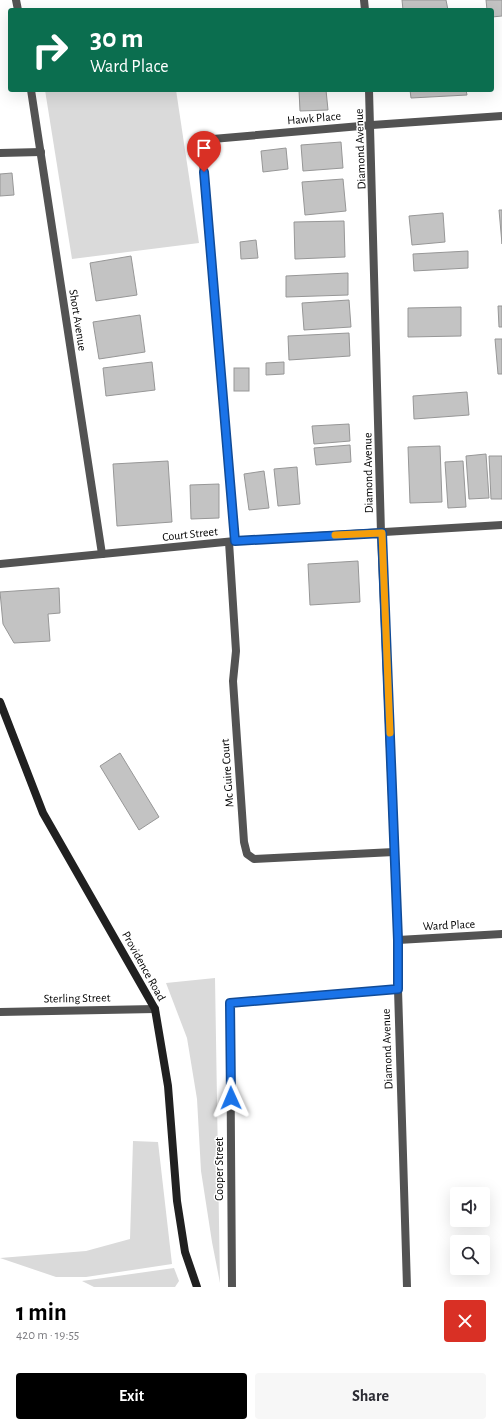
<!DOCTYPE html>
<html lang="en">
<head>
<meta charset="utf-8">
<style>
  :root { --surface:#fff; --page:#f7f7f7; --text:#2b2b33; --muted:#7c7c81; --accent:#000 }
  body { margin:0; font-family:"Alegreya Sans",sans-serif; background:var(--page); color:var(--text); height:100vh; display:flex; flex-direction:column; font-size:15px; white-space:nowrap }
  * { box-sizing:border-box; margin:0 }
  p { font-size:13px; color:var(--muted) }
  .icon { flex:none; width:22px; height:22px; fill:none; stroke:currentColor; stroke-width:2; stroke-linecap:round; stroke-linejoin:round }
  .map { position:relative; height:1287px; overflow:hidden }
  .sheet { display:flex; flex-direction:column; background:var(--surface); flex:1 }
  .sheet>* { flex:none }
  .hud { position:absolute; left:8px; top:8px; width:486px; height:84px; border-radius:4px; box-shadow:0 4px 16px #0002; background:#0b6e4f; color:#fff; overflow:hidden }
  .fabs { position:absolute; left:450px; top:1187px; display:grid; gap:8px }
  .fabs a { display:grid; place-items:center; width:40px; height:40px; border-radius:4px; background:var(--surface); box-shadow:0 4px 16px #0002; font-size:20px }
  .pin { position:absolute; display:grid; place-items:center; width:34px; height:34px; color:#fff; margin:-41px -17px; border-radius:50% 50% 50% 0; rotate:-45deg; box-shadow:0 0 4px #0007 }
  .pin .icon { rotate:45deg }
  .me { position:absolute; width:44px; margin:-22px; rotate:359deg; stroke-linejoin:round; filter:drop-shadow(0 0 3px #0008) }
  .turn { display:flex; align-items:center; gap:14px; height:84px; padding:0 16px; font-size:18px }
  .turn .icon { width:52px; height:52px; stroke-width:2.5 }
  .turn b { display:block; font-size:28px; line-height:34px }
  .round { display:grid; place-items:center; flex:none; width:42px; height:42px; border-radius:4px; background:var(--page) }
  .headline { display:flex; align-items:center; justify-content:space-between; height:68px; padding:0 16px }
  h1 { font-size:24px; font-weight:700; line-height:30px; color:var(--accent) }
  .action { display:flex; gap:8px; margin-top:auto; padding:8px 16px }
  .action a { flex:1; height:46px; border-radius:4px; background:var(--accent); color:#fff; font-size:16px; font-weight:700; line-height:46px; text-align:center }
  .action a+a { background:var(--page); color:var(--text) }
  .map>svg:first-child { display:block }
</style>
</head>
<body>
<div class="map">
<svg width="502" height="1287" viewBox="0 0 502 1287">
  <rect width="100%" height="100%" fill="#fff"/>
  <g fill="#dadada">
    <polygon points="45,90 176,90 199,243 72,259"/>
    <polygon points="215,978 220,1283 212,1242 201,1171 197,1099 187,1038 166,983"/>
    <polygon points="133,1141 158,1142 172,1264 86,1277 56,1277 0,1258 86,1251 130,1239"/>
    <polygon points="174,1268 179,1281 175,1287 94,1287 82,1281"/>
  </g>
  <g fill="#c3c3c3" stroke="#979797">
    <polygon points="402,0 446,0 448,10 403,10"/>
    <polygon points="486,0 502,0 502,16 492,17 492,10 487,10"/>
    <polygon points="299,90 326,90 328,110 300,111"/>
    <polygon points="410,90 466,90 467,95 411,98"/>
    <polygon points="341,142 343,168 303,171 301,145"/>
    <polygon points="286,148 288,169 263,172 261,151"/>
    <polygon points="12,173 14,195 0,196 0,174"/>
    <polygon points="343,179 346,211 305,215 302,182"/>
    <polygon points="499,210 502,210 502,244"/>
    <polygon points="443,213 445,242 412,245 409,216"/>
    <polygon points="344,221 345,257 295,259 294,222"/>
    <polygon points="256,240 258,258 241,259 240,242"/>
    <polygon points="468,251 468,268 414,271 413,254"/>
    <polygon points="131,256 137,295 96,301 90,263"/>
    <polygon points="348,273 348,295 286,297 286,276"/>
    <polygon points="349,300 351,327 304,330 302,303"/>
    <polygon points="498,306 502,306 502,327 499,327"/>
    <polygon points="461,307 461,336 408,337 408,308"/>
    <polygon points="140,315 145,352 99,359 93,322"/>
    <polygon points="349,333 350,356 289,360 288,336"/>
    <polygon points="495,339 502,339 502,374 498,374"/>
    <polygon points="152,362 155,390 106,396 103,368"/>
    <polygon points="284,362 284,374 266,375 266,363"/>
    <rect x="234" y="368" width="15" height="23"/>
    <polygon points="467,392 469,415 414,419 413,396"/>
    <polygon points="349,424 350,441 314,444 312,426"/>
    <polygon points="350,445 351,462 316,465 314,448"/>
    <polygon points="440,446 442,502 410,503 408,447"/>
    <polygon points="486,454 489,498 469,499 466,456"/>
    <polygon points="489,456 502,456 502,499 491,499"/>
    <polygon points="168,461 172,522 117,526 113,464"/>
    <polygon points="463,461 466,507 448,508 445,462"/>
    <polygon points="297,467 300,504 278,506 274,469"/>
    <polygon points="264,471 269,508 249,510 244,474"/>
    <polygon points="219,484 219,518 191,519 190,485"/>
    <polygon points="358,561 360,602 310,605 308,564"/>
    <polygon points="59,588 60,613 48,614 50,641 14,643 3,624 0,592"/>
    <polygon points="120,753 159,817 139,830 100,766"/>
  </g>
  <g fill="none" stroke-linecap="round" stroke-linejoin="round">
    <g stroke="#535353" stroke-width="8">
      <polyline points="0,153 41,152"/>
      <polyline points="235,541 201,140 372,125 502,116"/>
      <polyline points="229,542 236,651 233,681 244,842 247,854 254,859 394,852"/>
      <polyline points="398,940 502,934"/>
      <polyline points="230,1003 398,989"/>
    </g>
    <g stroke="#535353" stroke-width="8">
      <polyline points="16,0 18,10"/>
      <polyline points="364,0 365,10"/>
      <polyline points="31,90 102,554"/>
      <polyline points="369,90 381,533 398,940 398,989 407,1287"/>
      <polyline points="0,564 235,541 502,525"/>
      <polyline points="230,1003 232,1287"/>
      <polyline points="0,1012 155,1009"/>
    </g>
    <polyline stroke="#202020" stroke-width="8" points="0,702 43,813 155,1009 168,1086 177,1201 185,1252 197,1287"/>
  </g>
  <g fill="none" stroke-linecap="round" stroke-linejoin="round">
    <defs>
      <polyline id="route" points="204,172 235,541 382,533 398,940 398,989 230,1003 231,1098"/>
    </defs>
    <use href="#route" stroke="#114b97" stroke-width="10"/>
    <use href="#route" stroke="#1a73e8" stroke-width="7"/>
    <polyline stroke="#f59e0b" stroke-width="7" points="335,535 382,533 390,733"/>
  </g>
  <g text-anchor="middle" stroke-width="3" stroke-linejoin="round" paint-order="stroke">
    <g font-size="12" fill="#000" stroke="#fff">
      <text transform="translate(314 118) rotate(-5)" y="4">Hawk Place</text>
      <text transform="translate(360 149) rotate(-92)" y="4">Diamond Avenue</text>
      <text transform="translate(78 320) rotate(81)" y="4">Short Avenue</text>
      <text transform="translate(368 473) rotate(-91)" y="4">Diamond Avenue</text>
      <text transform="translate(190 534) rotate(-6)" y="4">Court Street</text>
      <text transform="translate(227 773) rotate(-94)" y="4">Mc Guire Court</text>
      <text transform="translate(449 925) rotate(-3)" y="4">Ward Place</text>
      <text transform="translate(144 966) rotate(61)" y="4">Providence Road</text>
      <text transform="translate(77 998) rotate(-1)" y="4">Sterling Street</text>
      <text transform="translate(387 1049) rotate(-92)" y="4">Diamond Avenue</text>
      <text transform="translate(219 1169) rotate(-90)" y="4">Cooper Street</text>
    </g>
  </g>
</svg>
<div class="fabs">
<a><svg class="icon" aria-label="sound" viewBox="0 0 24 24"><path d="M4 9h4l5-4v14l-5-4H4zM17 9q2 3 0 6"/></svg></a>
<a><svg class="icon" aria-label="search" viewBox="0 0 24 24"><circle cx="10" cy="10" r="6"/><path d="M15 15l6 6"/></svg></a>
</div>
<div class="pin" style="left:204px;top:172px;background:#d93025"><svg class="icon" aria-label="arrive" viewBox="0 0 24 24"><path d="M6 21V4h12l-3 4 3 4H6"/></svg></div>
<svg class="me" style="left:231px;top:1098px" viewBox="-20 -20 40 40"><path d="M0-17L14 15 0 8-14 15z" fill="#1a73e8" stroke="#fff" stroke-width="4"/></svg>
<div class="hud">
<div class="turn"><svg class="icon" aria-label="right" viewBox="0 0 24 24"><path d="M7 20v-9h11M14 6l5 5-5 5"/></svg><div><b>30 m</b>Ward Place</div></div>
</div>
</div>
<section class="sheet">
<div class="headline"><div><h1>1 min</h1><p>420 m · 19:55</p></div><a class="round" style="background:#d93025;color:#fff"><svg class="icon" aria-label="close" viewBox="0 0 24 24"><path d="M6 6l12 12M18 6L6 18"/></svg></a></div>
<div class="action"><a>Exit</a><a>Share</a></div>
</section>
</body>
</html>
